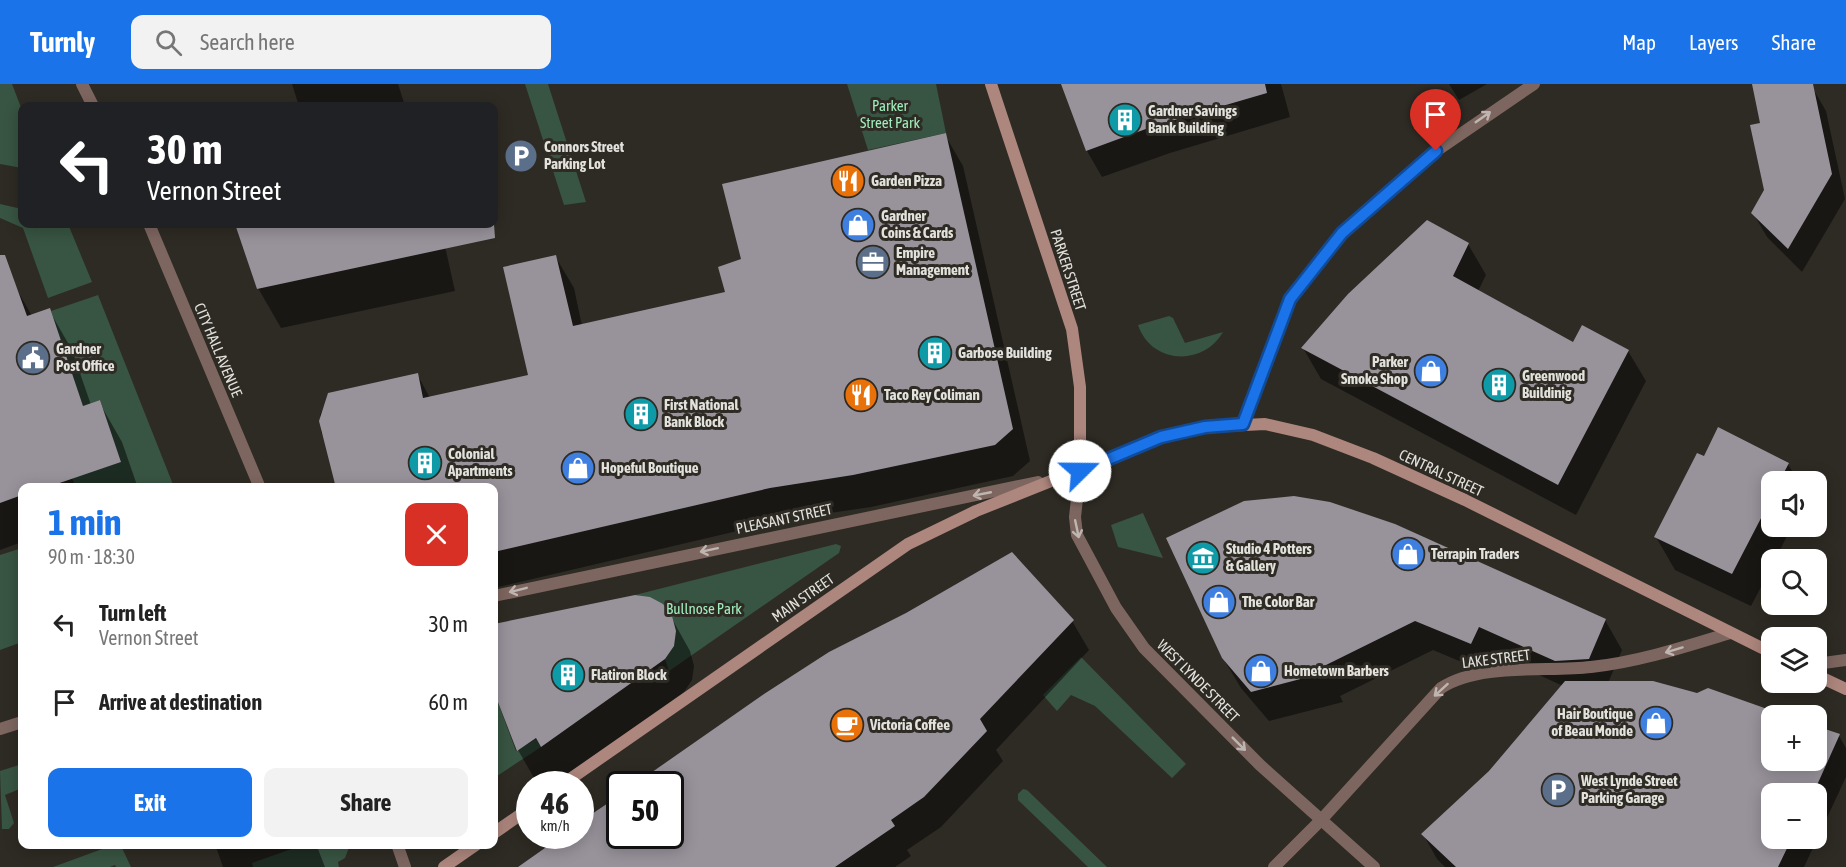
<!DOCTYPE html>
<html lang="en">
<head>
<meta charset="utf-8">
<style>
  :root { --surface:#fff; --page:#f2f2f2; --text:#222; --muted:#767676; --accent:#1a73e8 }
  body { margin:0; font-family:"Asap Condensed",sans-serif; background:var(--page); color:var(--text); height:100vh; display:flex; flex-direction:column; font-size:22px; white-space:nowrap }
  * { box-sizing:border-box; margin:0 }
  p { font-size:20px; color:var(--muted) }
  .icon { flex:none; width:33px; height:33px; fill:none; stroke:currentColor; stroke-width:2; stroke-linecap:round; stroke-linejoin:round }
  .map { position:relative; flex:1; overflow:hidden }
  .side { position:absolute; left:18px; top:399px; width:480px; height:366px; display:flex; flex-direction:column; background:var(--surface); border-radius:12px; box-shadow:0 3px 15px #0003 }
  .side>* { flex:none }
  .guide { position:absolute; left:18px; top:18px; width:480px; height:126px; border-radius:12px; box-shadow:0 3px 15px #0003; background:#202124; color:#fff; overflow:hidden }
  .tools { position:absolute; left:1761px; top:387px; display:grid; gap:12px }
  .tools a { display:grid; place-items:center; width:66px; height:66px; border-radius:12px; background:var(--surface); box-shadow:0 3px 15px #0003; font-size:30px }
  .speed { position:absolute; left:516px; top:687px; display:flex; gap:12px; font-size:30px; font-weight:700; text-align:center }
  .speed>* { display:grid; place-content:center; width:78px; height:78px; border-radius:50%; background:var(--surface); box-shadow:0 3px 15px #0003; line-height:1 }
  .speed small { font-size:15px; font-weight:400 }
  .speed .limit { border:3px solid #111; border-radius:9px; background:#fff; color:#111 }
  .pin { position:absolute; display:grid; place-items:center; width:51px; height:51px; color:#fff; margin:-62px -26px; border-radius:50% 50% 50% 0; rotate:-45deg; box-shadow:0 0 6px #0007 }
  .pin .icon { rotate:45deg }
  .me { position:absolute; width:66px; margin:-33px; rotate:68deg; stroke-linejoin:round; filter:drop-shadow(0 0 4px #0008) }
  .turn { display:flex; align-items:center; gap:21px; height:126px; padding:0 30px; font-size:27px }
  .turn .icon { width:78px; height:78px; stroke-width:2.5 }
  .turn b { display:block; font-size:42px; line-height:51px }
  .round { display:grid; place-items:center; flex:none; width:63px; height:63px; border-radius:12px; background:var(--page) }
  .summary { display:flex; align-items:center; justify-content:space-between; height:102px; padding:0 30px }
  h1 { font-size:36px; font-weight:700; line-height:45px; color:var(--accent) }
  .button { display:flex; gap:12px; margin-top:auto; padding:12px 30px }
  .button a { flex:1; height:69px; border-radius:12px; background:var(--accent); color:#fff; font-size:24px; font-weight:700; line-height:69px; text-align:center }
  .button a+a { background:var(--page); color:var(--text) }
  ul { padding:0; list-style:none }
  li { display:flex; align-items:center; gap:18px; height:78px; padding:0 30px }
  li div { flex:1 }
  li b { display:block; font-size:22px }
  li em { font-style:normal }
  header { display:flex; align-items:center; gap:36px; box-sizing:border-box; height:84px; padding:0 30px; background:var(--accent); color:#fff }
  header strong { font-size:28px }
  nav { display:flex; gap:33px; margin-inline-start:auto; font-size:21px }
  .search { width:420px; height:54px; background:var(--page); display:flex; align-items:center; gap:15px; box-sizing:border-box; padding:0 21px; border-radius:12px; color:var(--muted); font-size:22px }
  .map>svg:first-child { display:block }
</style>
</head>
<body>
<header>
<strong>Turnly</strong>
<div class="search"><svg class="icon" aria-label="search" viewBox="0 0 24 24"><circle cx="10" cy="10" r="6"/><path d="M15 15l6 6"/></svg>Search here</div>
<nav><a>Map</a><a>Layers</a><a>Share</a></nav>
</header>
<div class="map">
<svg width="1846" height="783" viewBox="0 0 1846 783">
  <rect width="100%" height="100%" fill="#2e2b24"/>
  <g fill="#385442">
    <polygon points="0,0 12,0 22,26 22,84 0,80"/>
    <polygon points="525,0 548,0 586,118 564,121"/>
    <polygon points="847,0 936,0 946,49 868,66"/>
    <polygon points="0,120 22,125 22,140 68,140 92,198 48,214 23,144 0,134"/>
    <polygon points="98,211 174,403 76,403 72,394 121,378 100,316 83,322 51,227"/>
    <path d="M1169,232L1173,234L1185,259L1223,248C1203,283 1151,280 1138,241Z"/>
    <polygon points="1143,429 1163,474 1118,463 1111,441"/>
    <path d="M836,460L841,462L839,469L669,587L665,575C686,545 671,515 635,511Z"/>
    <polygon points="22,464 22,558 0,566 0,471"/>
    <polygon points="1081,573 1186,680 1172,694 1095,622 1071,611 1057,627 1043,611"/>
    <polygon points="494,608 516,667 536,655 541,663 494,694"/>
    <polygon points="22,680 22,704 5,711 14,739 9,745 2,745 0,687"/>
    <polygon points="1023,705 1027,706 1107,783 1088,783 1018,716 1018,710"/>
    <polygon points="113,761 122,764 131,783 116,783 115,781 110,783 53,783"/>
    <polygon points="303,761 350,761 345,774 338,778 339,783 253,783 252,779"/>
  </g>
  <g fill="#0007" fill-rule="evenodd">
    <polygon points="292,0 398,0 405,22 299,22"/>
    <polygon points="1063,0 1281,0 1290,33 1170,69 1102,93 1087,67"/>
    <polygon points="1449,0 1487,0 1459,16"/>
    <polygon points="1753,0 1806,0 1812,3 1826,27 1845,115 1802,188 1767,153 1753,129 1766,106 1762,40"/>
    <polygon points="945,51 963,82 1030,377 1013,392 871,423 789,435 494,504 494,404 331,370 321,348 320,331 329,311 417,290 430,314 530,292 555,172 574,204 582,242 727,210 742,176"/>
    <polygon points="237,140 440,140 455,207 281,244 258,204"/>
    <polygon points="1468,160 1486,191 1478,207 1574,260 1628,267 1646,297 1576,431 1321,295 1303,264"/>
    <polygon points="16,204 32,232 49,226 72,266 91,321 99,318 122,358 138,404 22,404 22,458 0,466 0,209"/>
    <polygon points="1704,374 1788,380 1798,398 1772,398 1772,442 1792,442 1775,476 1772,476 1772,482 1751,522 1675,486 1656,453"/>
    <path d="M1168,454L1605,536L1622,566L1608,599L1772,632V676H1816L1839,652L1846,664V693L1804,783H1445L1437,775L1423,750L1490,688L1563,602L1496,571L1488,589L1433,566L1340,612L1343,618L1269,637L1241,604L1223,574ZM1772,710H1816V754H1772Z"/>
    <polygon points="635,512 671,533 690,567 694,582 692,596 684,608 561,695 556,687 537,699 518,666 494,604 494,542"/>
    <polygon points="1072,537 1089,566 996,666 1003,677 941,743 907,766 911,772 895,783 522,783 567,752 670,752 670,700 639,700 765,611"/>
    <polygon points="215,760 316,760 325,783 223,783"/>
  </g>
  <g fill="#98929b">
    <polygon points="1061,0 1265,0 1267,9 1154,42 1086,67"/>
    <polygon points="1752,0 1813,0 1832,90 1788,165 1751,129 1764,106 1750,41 1760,39"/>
    <polygon points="946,49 1013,345 995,361 853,391 770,404 494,468 494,404 336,404 319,337 328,309 418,289 423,314 528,291 503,183 556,171 573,242 725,208 718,183 741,175 722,100"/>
    <polygon points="1427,136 1469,159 1453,192 1573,258 1582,241 1629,266 1558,401 1301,264 1348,210"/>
    <polygon points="235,140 494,140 495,154 257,205"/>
    <polygon points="0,171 5,171 27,232 50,224 83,322 100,316 121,378 45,404 22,404 22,411 0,419"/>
    <polygon points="1718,343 1789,379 1779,398 1772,398 1772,413 1732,490 1654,453 1697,369 1704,372"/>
    <polygon points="1294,412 1330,418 1395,440 1606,535 1589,575 1555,577 1479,543 1471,560 1415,537 1324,582 1327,588 1251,608 1222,574 1166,454 1244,417"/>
    <polygon points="1012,468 1074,536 980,635 987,647 924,713 891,736 895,742 835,783 518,783 562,752 580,752 580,738 620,711 620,752 670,752 670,700 635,700 764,610 829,568 906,529"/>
    <polygon points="635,511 650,513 663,520 672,532 676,547 674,562 665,575 541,663 536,654 517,667 494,608 494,540"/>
    <polygon points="1565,597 1653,597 1697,609 1708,604 1787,632 1772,632 1772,676 1816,676 1816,642 1840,650 1813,710 1772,710 1772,754 1792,754 1778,783 1456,783 1421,750 1489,687"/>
  </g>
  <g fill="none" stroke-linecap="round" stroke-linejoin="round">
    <polyline stroke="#7e6660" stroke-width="12" points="1816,580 1846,576"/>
    <g stroke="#7e6660" stroke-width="12">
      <polyline points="1243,340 1290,215 1342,149 1436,67 1534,0"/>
      <polyline points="1080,387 1075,433 1077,451 1116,524 1144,564 1260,681 1374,783"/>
      <path d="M1274,783L1322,735L1441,604C1479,579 1546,588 1591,583C1638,578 1684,563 1730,549"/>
    </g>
    <g stroke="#7e6660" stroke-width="12">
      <polyline points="82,0 93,22"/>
      <polyline points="149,140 260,404"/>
      <polyline points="494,512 1038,398"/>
      <polyline points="0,645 22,638"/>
      <polyline points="397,760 405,783"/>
    </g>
    <g stroke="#ad867d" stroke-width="12">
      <polyline points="991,0 1072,245 1080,303 1080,387"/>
      <polyline points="1816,591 1846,605"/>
      <polyline points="563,700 908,460 976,427 1161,353 1205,343 1265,340 1313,351 1373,374 1465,416 1772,569"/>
      <polyline points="494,749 530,724"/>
      <polyline points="444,783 477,760"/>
    </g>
  </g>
  <defs><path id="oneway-shaft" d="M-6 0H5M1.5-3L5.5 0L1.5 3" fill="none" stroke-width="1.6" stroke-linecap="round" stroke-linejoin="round" transform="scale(1.5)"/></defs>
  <g stroke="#bfb6b1">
    <use href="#oneway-shaft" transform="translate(1483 33) rotate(-35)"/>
    <use href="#oneway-shaft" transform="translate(982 410) rotate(169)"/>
    <use href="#oneway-shaft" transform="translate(1077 445) rotate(78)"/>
    <use href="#oneway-shaft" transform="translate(709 466) rotate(168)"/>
    <use href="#oneway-shaft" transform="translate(518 506) rotate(166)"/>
    <use href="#oneway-shaft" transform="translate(1674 566) rotate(163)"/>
    <use href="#oneway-shaft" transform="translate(1441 606) rotate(138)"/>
    <use href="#oneway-shaft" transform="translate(1239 660) rotate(45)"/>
  </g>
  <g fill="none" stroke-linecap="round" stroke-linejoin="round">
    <defs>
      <polyline id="route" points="1080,387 1161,353 1205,343 1243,340 1290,215 1342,149 1436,67"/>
    </defs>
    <use href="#route" stroke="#114b97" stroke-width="15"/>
    <use href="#route" stroke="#1a73e8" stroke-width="10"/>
  </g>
  <defs>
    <symbol id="building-disc" viewBox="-11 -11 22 22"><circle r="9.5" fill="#0f9aa8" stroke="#2e2b24"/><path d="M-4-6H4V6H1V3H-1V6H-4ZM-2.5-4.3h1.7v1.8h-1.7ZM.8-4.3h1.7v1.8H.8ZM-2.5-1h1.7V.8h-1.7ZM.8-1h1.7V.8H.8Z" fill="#fff"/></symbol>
    <symbol id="parking-disc" viewBox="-11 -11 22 22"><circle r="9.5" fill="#5c6f8a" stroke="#2e2b24"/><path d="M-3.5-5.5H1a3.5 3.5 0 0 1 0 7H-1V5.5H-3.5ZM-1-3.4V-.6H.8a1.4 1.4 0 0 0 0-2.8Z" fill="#fff"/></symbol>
    <symbol id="restaurant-disc" viewBox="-11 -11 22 22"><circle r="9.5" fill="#e8710a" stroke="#2e2b24"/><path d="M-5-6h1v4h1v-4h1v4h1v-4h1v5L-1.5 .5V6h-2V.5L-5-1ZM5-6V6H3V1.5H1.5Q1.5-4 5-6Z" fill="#fff"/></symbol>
    <symbol id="shop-disc" viewBox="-11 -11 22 22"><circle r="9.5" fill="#3f7fe0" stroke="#2e2b24"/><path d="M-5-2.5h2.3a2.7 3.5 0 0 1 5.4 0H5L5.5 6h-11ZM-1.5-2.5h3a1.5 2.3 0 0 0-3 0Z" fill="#fff"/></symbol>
    <symbol id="office-disc" viewBox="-11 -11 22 22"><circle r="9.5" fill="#5c6f8a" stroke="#2e2b24"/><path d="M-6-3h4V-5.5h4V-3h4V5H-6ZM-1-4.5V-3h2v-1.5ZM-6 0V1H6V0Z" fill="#fff"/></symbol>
    <symbol id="civic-disc" viewBox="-11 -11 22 22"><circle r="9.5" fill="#5c6f8a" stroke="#2e2b24"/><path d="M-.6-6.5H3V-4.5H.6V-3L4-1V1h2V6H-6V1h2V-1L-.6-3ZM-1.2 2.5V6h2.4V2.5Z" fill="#fff"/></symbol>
    <symbol id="museum-disc" viewBox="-11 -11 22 22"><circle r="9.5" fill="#0f9aa8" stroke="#2e2b24"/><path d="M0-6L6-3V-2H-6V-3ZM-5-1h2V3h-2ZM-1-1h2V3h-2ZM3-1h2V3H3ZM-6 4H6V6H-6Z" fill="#fff"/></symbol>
    <symbol id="cafe-disc" viewBox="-11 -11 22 22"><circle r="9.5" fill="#e8710a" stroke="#2e2b24"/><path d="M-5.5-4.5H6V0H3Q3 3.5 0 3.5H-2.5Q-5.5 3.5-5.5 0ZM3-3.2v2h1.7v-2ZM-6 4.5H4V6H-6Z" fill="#fff"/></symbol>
  </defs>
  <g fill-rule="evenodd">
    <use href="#building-disc" x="1106" y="17" width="38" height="38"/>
    <use href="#parking-disc" x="502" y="53" width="38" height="38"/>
    <use href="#restaurant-disc" x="829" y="78" width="38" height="38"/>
    <use href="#shop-disc" x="839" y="122" width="38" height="38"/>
    <use href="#office-disc" x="854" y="159" width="38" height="38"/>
    <use href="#building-disc" x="916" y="250" width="38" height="38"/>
    <use href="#civic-disc" x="14" y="255" width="38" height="38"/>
    <use href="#shop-disc" x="1412" y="268" width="38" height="38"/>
    <use href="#building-disc" x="1480" y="282" width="38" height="38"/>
    <use href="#restaurant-disc" x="842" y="292" width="38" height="38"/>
    <use href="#building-disc" x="622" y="311" width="38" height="38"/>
    <use href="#building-disc" x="406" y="360" width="38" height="38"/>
    <use href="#shop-disc" x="559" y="365" width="38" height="38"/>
    <use href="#shop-disc" x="1389" y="451" width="38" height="38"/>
    <use href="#museum-disc" x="1184" y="455" width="38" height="38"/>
    <use href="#shop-disc" x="1200" y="499" width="38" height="38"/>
    <use href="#shop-disc" x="1242" y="568" width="38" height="38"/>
    <use href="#building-disc" x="549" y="572" width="38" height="38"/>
    <use href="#shop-disc" x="1637" y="620" width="38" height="38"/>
    <use href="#cafe-disc" x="828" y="622" width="38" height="38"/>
    <use href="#parking-disc" x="1539" y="687" width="38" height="38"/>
  </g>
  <g text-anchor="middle" stroke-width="6" stroke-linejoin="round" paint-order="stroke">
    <g font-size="15" fill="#9fedbc" stroke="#2e2b24">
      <text x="890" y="27">Parker<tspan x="890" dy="17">Street Park</tspan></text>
      <text x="704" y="530">Bullnose Park</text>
    </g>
    <g font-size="15" font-weight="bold" fill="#e2e1dc" stroke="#2e2b24" text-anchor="start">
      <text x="1148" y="32">Gardner Savings<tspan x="1148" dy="17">Bank Building</tspan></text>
      <text x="544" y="68">Connors Street<tspan x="544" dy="17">Parking Lot</tspan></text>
      <text x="871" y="102">Garden Pizza</text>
      <text x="881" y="137">Gardner<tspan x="881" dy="17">Coins &amp; Cards</tspan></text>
      <text x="896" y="174">Empire<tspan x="896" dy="17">Management</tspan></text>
      <text x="56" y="270">Gardner<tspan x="56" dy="17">Post Office</tspan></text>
      <text x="958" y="274">Garbose Building</text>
      <text x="1408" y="283" text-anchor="end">Parker<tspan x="1408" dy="17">Smoke Shop</tspan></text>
      <text x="1522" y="297">Greenwood<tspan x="1522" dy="17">Buildinig</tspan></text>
      <text x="884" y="316">Taco Rey Coliman</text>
      <text x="664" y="326">First National<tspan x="664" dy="17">Bank Block</tspan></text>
      <text x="448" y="375">Colonial<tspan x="448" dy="17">Apartments</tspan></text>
      <text x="601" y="389">Hopeful Boutique</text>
      <text x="1226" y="470">Studio 4 Potters<tspan x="1226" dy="17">&amp; Gallery</tspan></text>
      <text x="1431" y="475">Terrapin Traders</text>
      <text x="1242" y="523">The Color Bar</text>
      <text x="1284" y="592">Hometown Barbers</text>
      <text x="591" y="596">Flatiron Block</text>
      <text x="1633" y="635" text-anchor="end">Hair Boutique<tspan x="1633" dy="17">of Beau Monde</tspan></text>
      <text x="870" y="646">Victoria Coffee</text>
      <text x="1581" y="702">West Lynde Street<tspan x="1581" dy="17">Parking Garage</tspan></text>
    </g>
    <g font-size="15" fill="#e2e1dc" stroke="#2e2b24">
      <text transform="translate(1068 186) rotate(72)" y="5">PARKER STREET</text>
      <text transform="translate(218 266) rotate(67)" y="5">CITY HALL AVENUE</text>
      <text transform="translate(1441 389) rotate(25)" y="5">CENTRAL STREET</text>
      <text transform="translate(784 435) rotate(-12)" y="5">PLEASANT STREET</text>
      <text transform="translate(803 514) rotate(-35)" y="5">MAIN STREET</text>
      <text transform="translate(1496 575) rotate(-7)" y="5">LAKE STREET</text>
      <text transform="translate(1198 597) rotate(45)" y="5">WEST LYNDE STREET</text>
    </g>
  </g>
</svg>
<div class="tools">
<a><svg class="icon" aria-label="sound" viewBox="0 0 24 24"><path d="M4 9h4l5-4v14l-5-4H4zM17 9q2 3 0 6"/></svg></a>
<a><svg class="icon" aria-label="search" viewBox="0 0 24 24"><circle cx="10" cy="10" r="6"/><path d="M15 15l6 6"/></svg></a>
<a><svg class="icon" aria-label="layers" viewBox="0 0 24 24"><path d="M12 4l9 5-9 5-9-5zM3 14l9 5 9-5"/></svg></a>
<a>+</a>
<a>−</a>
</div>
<div class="speed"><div>46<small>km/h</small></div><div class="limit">50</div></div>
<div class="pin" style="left:1436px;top:67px;background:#d93025"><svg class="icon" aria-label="arrive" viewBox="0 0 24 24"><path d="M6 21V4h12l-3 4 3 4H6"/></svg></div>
<svg class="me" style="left:1080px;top:387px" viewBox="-20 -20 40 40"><circle r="19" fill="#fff"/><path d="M0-13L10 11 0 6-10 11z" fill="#1a73e8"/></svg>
<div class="guide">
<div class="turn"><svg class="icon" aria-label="left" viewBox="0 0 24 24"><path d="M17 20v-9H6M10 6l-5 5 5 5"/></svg><div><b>30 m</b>Vernon Street</div></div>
</div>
<section class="side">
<div class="summary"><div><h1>1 min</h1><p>90 m · 18:30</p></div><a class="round" style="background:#d93025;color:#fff"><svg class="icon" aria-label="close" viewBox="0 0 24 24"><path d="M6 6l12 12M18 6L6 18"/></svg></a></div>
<ul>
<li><svg class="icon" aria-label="left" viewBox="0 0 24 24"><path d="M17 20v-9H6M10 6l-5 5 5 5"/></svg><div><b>Turn left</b><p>Vernon Street</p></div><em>30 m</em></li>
<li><svg class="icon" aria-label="arrive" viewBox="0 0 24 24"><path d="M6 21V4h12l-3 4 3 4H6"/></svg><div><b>Arrive at destination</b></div><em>60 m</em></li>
</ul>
<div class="button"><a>Exit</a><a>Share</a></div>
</section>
</div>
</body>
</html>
